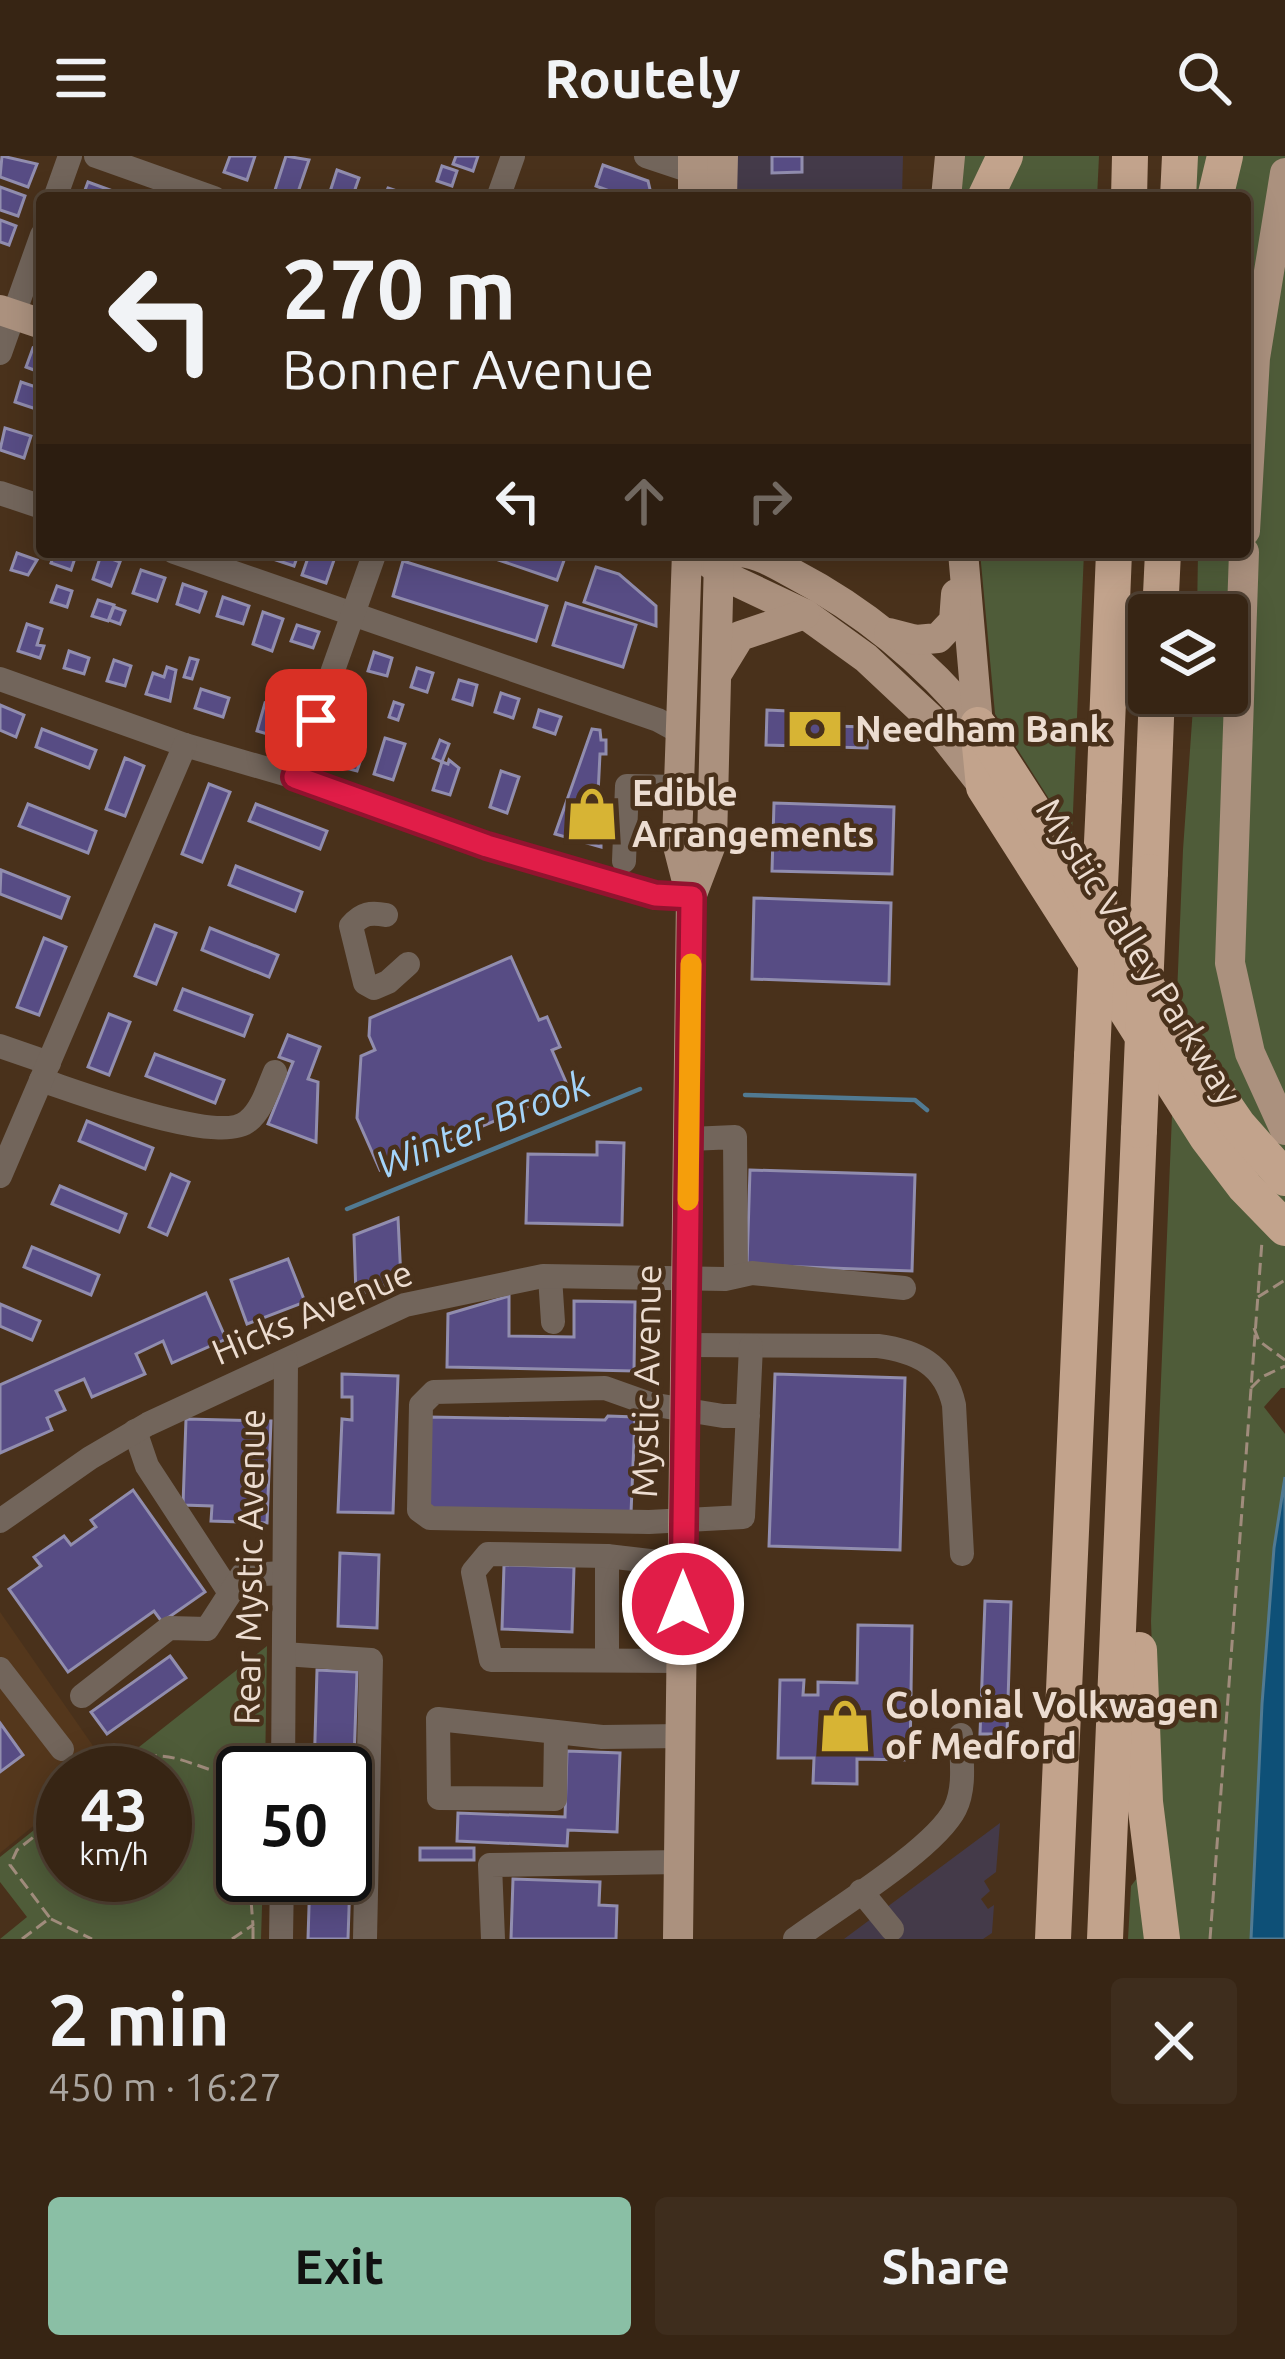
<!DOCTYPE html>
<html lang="en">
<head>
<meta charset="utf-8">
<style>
  :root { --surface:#372514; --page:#3e2d1d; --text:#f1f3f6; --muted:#aaa5a0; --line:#514234; --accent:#8abfa5 }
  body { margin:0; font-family:Ubuntu,sans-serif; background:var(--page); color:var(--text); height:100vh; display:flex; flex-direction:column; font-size:45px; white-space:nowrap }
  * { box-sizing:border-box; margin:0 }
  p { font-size:39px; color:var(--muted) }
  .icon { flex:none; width:66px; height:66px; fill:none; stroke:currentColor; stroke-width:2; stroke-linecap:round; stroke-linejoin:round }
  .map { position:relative; height:1783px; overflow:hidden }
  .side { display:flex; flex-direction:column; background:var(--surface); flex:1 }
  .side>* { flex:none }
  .top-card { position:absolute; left:36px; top:36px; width:1215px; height:366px; border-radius:12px; box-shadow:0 6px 30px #0003,0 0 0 3px var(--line); background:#372514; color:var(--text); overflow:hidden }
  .controls { position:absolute; left:1128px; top:438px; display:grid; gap:24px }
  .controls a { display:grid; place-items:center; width:120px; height:120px; border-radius:12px; background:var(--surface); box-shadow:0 6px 30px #0003,0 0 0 3px var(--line); font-size:60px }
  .speed { position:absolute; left:36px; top:1590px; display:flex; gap:24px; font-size:60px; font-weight:700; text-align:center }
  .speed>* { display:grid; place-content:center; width:156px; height:156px; border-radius:50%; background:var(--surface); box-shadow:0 6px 30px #0003,0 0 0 3px var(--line); line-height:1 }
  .speed small { font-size:30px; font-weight:400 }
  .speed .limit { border:6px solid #111; border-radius:18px; background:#fff; color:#111 }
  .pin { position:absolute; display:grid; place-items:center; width:102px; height:102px; color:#fff; margin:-51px; border-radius:24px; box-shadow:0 6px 18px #0006 }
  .me { position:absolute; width:132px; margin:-66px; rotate:0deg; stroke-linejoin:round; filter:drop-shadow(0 0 9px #0008) }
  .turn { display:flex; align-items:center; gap:42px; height:252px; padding:0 48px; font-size:54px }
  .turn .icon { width:156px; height:156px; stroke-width:2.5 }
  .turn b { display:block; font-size:84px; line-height:102px }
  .lanes { display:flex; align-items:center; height:114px; padding:0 48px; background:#0003; justify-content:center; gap:60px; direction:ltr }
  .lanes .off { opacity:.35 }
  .round { display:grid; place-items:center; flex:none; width:126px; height:126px; border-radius:12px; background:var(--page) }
  .summary { display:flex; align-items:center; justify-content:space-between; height:204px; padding:0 48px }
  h1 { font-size:72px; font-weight:700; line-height:90px }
  .primary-button { display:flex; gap:24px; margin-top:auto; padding:24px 48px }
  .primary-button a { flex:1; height:138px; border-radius:12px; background:var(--accent); color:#111; font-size:48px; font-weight:700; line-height:138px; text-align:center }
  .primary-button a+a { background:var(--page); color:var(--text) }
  header { display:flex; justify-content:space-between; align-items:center; height:156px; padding:0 48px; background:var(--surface); font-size:54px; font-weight:700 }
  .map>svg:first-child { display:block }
</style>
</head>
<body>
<header><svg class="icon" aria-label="menu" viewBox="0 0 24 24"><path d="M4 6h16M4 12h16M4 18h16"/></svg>Routely<svg class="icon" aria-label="search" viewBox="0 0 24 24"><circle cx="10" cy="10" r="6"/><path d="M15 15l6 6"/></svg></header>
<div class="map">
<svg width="1285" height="1783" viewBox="0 0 1285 1783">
  <rect width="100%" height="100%" fill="#49311b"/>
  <g fill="#443a49">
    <polygon points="732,0 903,0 902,42 731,42"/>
    <polygon points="1000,1667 996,1716 984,1725 990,1735 981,1743 988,1753 994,1749 992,1777 983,1783 844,1783"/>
  </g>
  <polygon fill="#54371c" points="0,1456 107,1610 99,1617 63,1617 63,1646 0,1697"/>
  <g fill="#4f5c39">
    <polygon points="963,0 1099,0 1097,42 960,42"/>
    <polygon points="1189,0 1285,0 1285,1232 1281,1232 1264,1251 1285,1278 1285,1321 1274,1392 1262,1548 1251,1783 1128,1783 1131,1730 1159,1693 1151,1465 1183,694 1194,537 1227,537 1227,459 1197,459 1198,396 1245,396 1245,42 1192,42"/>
    <polygon points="980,396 1084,396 1072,679 995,558"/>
    <polygon points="267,1490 265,1617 243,1617 243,1719 263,1719 261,1783 0,1783 27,1761 0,1726 0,1701 63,1651 63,1719 165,1719 165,1617 106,1617"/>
  </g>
  <polygon fill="#0e5077" stroke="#517a92" stroke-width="3" points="1285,1321 1285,1783 1251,1783 1262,1548 1274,1392"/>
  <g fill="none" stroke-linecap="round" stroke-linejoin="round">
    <g stroke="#517a92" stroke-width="4.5">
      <polyline points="745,939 915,944 927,954"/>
      <polyline points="347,1053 640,933"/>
    </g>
  </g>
  <g fill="#574c84" stroke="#918dae" stroke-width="3">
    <polygon points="2,0 37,8 28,31 0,21"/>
    <polygon points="230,0 255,0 247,24 224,16"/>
    <polygon points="286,0 309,4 296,42 275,34"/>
    <polygon points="456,0 478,0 473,15 453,8"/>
    <polygon points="772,0 802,0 802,16 772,17"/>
    <polygon points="603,9 648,25 652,42 628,42 596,30"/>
    <polygon points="442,10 457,15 452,30 437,25"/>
    <polygon points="337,14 359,22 352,42 328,42"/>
    <polygon points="88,26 121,38 120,42 82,42"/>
    <polygon points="0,31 25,40 18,60 0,54"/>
    <polygon points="388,32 409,39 409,42 384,42"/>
    <polygon points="0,64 16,70 9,89 0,86"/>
    <polygon points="33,192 42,195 42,217 26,211"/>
    <polygon points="21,226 42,233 39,254 15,246"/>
    <polygon points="5,272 31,280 24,302 0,294"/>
    <polygon points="55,396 77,396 71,414 51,407"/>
    <polygon points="279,396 299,396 294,410 276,404"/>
    <polygon points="310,396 334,404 326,427 302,419"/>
    <polygon points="475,396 567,396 557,424"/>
    <polygon points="17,397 37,404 28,419 11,414"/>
    <polygon points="101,399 120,406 111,430 93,423"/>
    <polygon points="403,405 547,450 536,485 393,440"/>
    <polygon points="596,411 619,418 656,450 656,470 584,446"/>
    <polygon points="141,414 165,422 157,445 133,437"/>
    <polygon points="183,428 206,436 199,456 177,448"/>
    <polygon points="57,430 72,435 67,451 51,446"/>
    <polygon points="223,441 249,450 243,468 217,460"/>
    <polygon points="98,444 114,449 108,465 92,460"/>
    <polygon points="566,447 636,469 623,511 553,489"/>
    <polygon points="114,451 125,455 120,468 109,464"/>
    <polygon points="263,456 283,463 272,495 253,488"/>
    <polygon points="27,468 42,473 37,489 44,490 40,502 18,495"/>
    <polygon points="297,469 319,476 313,492 291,485"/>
    <polygon points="69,495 89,502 84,518 64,512"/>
    <polygon points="374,496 392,502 387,520 368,515"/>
    <polygon points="190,502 198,504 192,523 184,521"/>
    <polygon points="114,504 131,510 125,530 107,525"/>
    <polygon points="167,511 176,514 170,545 146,538 153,517 164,521"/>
    <polygon points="417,512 433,517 427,536 411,531"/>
    <polygon points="459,524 477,529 472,549 453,543"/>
    <polygon points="201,533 229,542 223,561 195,552"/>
    <polygon points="501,537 519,543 513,562 495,556"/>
    <polygon points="394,546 403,549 398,564 389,561"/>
    <polygon points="265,547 283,553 274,580 257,575"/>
    <polygon points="0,549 24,559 16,581 0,574"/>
    <polygon points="539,554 561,561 555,578 534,571"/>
    <polygon points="767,554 831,557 831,570 868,571 867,592 766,589"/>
    <polygon points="42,573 96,594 89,612 36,591"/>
    <polygon points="592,573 600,574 601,584 606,584 606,598 600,598 596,678 601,678 601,691 555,678"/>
    <polygon points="385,582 405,588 393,624 374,618"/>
    <polygon points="343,584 365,591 357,615 345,612 347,603 337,600"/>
    <polygon points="440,584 449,588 442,606 433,602"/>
    <polygon points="125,602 144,610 125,660 106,653"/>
    <polygon points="449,604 459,612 450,639 433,634 442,606 448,608"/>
    <polygon points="501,615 519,621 507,657 490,651"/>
    <polygon points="209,628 230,636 202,706 182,698"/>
    <polygon points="774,647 894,651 892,718 772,715"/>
    <polygon points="28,648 96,675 88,697 19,670"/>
    <polygon points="256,648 327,675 320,693 249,665"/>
    <polygon points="236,710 302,736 295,755 229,729"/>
    <polygon points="1,714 69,741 61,762 0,738"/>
    <polygon points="754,742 891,747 889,828 752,823"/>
    <polygon points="155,769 176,777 156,828 135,820"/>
    <polygon points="210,772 278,799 269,821 202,794"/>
    <polygon points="44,782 66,791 39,859 17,851"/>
    <polygon points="511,801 539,864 547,861 560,891 552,894 569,933 380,1014 357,962 361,900 375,894 369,880 370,862"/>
    <polygon points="183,833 252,859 244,880 175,854"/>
    <polygon points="109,858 130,866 109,919 88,911"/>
    <polygon points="288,879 320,891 308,923 318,926 316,986 268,968 293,906 279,901"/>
    <polygon points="155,898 224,924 215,947 146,920"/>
    <polygon points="87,965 153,992 145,1013 79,985"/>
    <polygon points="597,986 624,987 622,1069 526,1067 528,998 597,999"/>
    <polygon points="750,1014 915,1019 912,1115 747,1109"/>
    <polygon points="171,1018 189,1026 167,1079 149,1071"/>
    <polygon points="60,1030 126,1058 119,1076 52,1048"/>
    <polygon points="398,1062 401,1123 356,1140 354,1079"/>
    <polygon points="32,1091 99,1119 91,1139 24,1111"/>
    <polygon points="288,1103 305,1146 247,1168 231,1124"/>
    <polygon points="206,1137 226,1183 172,1207 163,1185 136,1198 145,1218 92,1241 84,1223 56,1235 65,1254 47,1262 52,1274 0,1297 0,1229"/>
    <polygon points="509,1140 509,1180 574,1181 574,1145 635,1146 634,1215 447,1211 448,1158"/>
    <polygon points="0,1148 40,1165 32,1184 0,1170"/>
    <polygon points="342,1218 398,1220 393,1357 338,1356 342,1263 352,1264 352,1241 342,1241"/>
    <polygon points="775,1218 905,1222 900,1394 769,1390"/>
    <polygon points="608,1260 635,1261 631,1357 427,1353 429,1261 605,1264"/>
    <polygon points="186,1263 271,1265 267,1367 211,1365 212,1350 183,1349"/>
    <polygon points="133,1334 205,1436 162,1466 154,1455 68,1516 9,1433 41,1410 34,1401 64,1380 71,1389 96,1371 91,1364"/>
    <polygon points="340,1397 379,1399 377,1472 338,1470"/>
    <polygon points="504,1409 574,1411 572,1476 502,1473"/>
    <polygon points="985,1445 1011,1446 1007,1578 980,1578"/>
    <polygon points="858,1469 912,1470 910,1604 857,1603 857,1628 813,1627 814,1602 778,1602 780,1524 804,1524 803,1539 818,1539 818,1526 857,1527"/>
    <polygon points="170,1500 186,1522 107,1578 91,1556"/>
    <polygon points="317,1514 357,1516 348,1783 308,1783 310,1719 345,1719 345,1617 314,1617"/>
    <polygon points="0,1567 23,1599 0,1616"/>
    <polygon points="567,1595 620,1597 617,1676 568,1674 567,1690 457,1685 458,1657 565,1661"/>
    <rect x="420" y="1692" width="54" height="12"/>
    <polygon points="513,1723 600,1726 599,1749 617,1750 616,1783 511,1783"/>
  </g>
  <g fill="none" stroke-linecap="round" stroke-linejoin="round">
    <g stroke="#a08c7c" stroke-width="3" stroke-dasharray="12 6" stroke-linecap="butt">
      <polyline points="1258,1141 1285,1124"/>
      <polyline points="1254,1172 1259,1185 1285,1204"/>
      <polyline points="1251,1232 1262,1221 1285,1210"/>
      <polyline points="217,1616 243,1699"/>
      <path d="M113,1617C160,1579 192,1615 243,1622"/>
      <polyline points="51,1763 92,1783"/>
      <polyline points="22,1783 50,1762 10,1709 17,1694 63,1658"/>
      <polyline points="232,1783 253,1769 249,1719"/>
      <polyline points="253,1783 253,1771"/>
      <polyline points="1210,1783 1262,1085"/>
    </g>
    <g stroke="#72655b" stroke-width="24">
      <polyline points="96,0 214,42"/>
      <polyline points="646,0 709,21"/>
      <polyline points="55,42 70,0"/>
      <polyline points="498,42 513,0"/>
      <polyline points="0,197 42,79"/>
      <polyline points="0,337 42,351"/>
      <polyline points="174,396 658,564 680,576"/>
      <polyline points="0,523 185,589 295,621 487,690 655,739 691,741"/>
      <polyline points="295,621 375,396"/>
      <polyline points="624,705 627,630 679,631"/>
      <path d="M386,759C371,756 362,757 351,770L365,827L374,832L388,826L408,808"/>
      <polyline points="0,890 49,907"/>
      <path d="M41,924C78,936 219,990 248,965C262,954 268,932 275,916"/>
      <polyline points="690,983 735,981 736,1120"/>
      <polyline points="0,1020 185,589"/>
      <polyline points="550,1121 553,1166"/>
      <path d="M688,1189L878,1190C916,1195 945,1208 954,1249L962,1398"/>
      <polyline points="748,1260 723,1260 650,1248 605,1232 434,1236 421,1249 419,1354 430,1362 649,1366 743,1361 751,1190"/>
      <polyline points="135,1275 147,1310 230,1437"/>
      <polyline points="0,1365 90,1302 148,1268 405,1149 543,1120 725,1123 752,1117 904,1132"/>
      <polyline points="284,1498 371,1504 365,1783"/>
      <polyline points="607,1503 607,1400"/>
      <polyline points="683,1505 491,1504 473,1416 488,1398 607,1400 684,1409"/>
      <polyline points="0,1513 62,1593"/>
      <polyline points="82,1540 169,1472 207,1473 242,1419 284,1417"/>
      <polyline points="556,1576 555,1643 439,1642 438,1563 602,1581 681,1580"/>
      <polyline points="283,1617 286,1205"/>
      <polyline points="861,1735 892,1773"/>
      <polyline points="281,1783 282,1719"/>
      <polyline points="493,1783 490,1709 680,1706"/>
      <path d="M795,1783C834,1754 935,1693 955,1653C966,1631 961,1603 961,1579"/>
    </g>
    <g stroke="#ab917e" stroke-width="30">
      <polyline points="693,42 693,0"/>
      <polyline points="722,42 723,0"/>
      <polyline points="946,42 950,0"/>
      <polyline points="0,154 42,168"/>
      <polyline points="1245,375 1255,202 1285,17"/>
      <polyline points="694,396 735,425 805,458 866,502 930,562 984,631"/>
      <path d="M741,396C759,398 776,408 792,417C865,455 926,506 978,569"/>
      <polyline points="963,396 978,569"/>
      <polyline points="1244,396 1230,807 1250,897 1285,974"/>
      <polyline points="889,477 916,484 938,482 954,465 956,438"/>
      <polyline points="718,516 740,480 805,458"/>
      <polyline points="691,741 712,686 719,402"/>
      <polyline points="678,1783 691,741 677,686 687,396"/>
    </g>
    <g stroke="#c2a38c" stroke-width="36">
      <polyline points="985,42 1005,0"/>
      <polyline points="1129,42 1130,0"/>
      <polyline points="1178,42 1180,0"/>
      <polyline points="1215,42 1225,0"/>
      <polyline points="1160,459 1163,396"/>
      <polyline points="978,569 984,631 1207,981 1245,1031 1285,1072"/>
      <polyline points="981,573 1203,918 1238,969 1285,1022"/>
      <polyline points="1104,643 1114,396"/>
      <polyline points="1150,716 1157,537"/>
      <polyline points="1139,1494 1145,1646 1162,1783"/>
      <polyline points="1053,1783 1092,900"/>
      <polyline points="1105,1783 1139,974"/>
    </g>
    <g stroke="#c2a38c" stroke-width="36">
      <polyline points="1092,900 1104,643"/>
      <polyline points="1139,974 1150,716"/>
    </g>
  </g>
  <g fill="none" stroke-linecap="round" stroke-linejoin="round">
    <defs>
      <polyline id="route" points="316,564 295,621 487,690 655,739 692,741 683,1448"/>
    </defs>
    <use href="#route" stroke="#92132f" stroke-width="30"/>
    <use href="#route" stroke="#e11d48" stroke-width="21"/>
    <polyline stroke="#f59e0b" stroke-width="21" points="688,1044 691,808"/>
  </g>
  <defs>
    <symbol id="bank-bare" viewBox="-9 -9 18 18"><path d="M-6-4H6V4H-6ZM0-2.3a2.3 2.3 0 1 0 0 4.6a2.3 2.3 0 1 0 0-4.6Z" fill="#d7b434" stroke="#49311b" stroke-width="2.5" paint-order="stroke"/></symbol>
    <symbol id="shop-bare" viewBox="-9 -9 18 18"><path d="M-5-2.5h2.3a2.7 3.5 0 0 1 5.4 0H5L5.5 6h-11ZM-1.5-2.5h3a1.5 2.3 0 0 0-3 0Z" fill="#d7b434" stroke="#49311b" stroke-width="2.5" paint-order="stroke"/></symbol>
  </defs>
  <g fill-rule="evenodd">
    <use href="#bank-bare" x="777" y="535" width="76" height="76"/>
    <use href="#shop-bare" x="554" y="620" width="76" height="76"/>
    <use href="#shop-bare" x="807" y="1532" width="76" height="76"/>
  </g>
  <g text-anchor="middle" stroke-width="9" stroke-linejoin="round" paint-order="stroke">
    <g font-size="36" font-weight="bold" fill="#ecdcd0" stroke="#49311b" text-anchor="start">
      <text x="855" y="586">Needham Bank</text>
      <text x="632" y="650">Edible<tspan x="632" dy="41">Arrangements</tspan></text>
      <text x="885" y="1562">Colonial Volkwagen<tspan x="885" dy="41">of Medford</tspan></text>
    </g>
    <g font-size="36" fill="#ecdcd0" stroke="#49311b">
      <text transform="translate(1139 795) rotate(58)" y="13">Mystic Valley Parkway</text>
      <text transform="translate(312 1156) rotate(-23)" y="13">Hicks Avenue</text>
      <text transform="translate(646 1225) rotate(-89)" y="13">Mystic Avenue</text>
      <text transform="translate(249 1411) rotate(-89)" y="13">Rear Mystic Avenue</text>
    </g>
    <g font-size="39" font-style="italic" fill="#a4d4f9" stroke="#49311b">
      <text transform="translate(483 968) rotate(-22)" y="14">Winter Brook</text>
    </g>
  </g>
</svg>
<div class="controls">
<a><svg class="icon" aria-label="layers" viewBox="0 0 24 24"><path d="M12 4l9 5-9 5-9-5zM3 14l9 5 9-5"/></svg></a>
</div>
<div class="speed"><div>43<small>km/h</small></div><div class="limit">50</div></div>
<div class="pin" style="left:316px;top:564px;background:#d93025"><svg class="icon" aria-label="arrive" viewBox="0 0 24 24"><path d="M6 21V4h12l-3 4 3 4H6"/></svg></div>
<svg class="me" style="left:683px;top:1448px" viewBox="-20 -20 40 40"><circle r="17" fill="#e11d48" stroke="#fff" stroke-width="3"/><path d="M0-11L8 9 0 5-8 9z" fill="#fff"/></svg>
<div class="top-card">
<div class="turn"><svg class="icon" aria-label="left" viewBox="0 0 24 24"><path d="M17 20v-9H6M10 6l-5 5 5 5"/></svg><div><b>270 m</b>Bonner Avenue</div></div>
<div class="lanes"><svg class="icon" aria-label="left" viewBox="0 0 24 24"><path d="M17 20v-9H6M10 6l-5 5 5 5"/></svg><svg class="icon off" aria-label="ahead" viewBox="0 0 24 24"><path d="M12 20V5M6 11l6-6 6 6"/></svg><svg class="icon off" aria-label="right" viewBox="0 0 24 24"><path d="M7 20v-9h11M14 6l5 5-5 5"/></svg></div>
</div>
</div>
<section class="side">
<div class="summary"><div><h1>2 min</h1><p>450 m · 16:27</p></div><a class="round"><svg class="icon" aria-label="close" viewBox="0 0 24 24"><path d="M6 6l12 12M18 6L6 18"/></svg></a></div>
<div class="primary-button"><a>Exit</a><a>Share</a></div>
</section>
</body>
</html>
